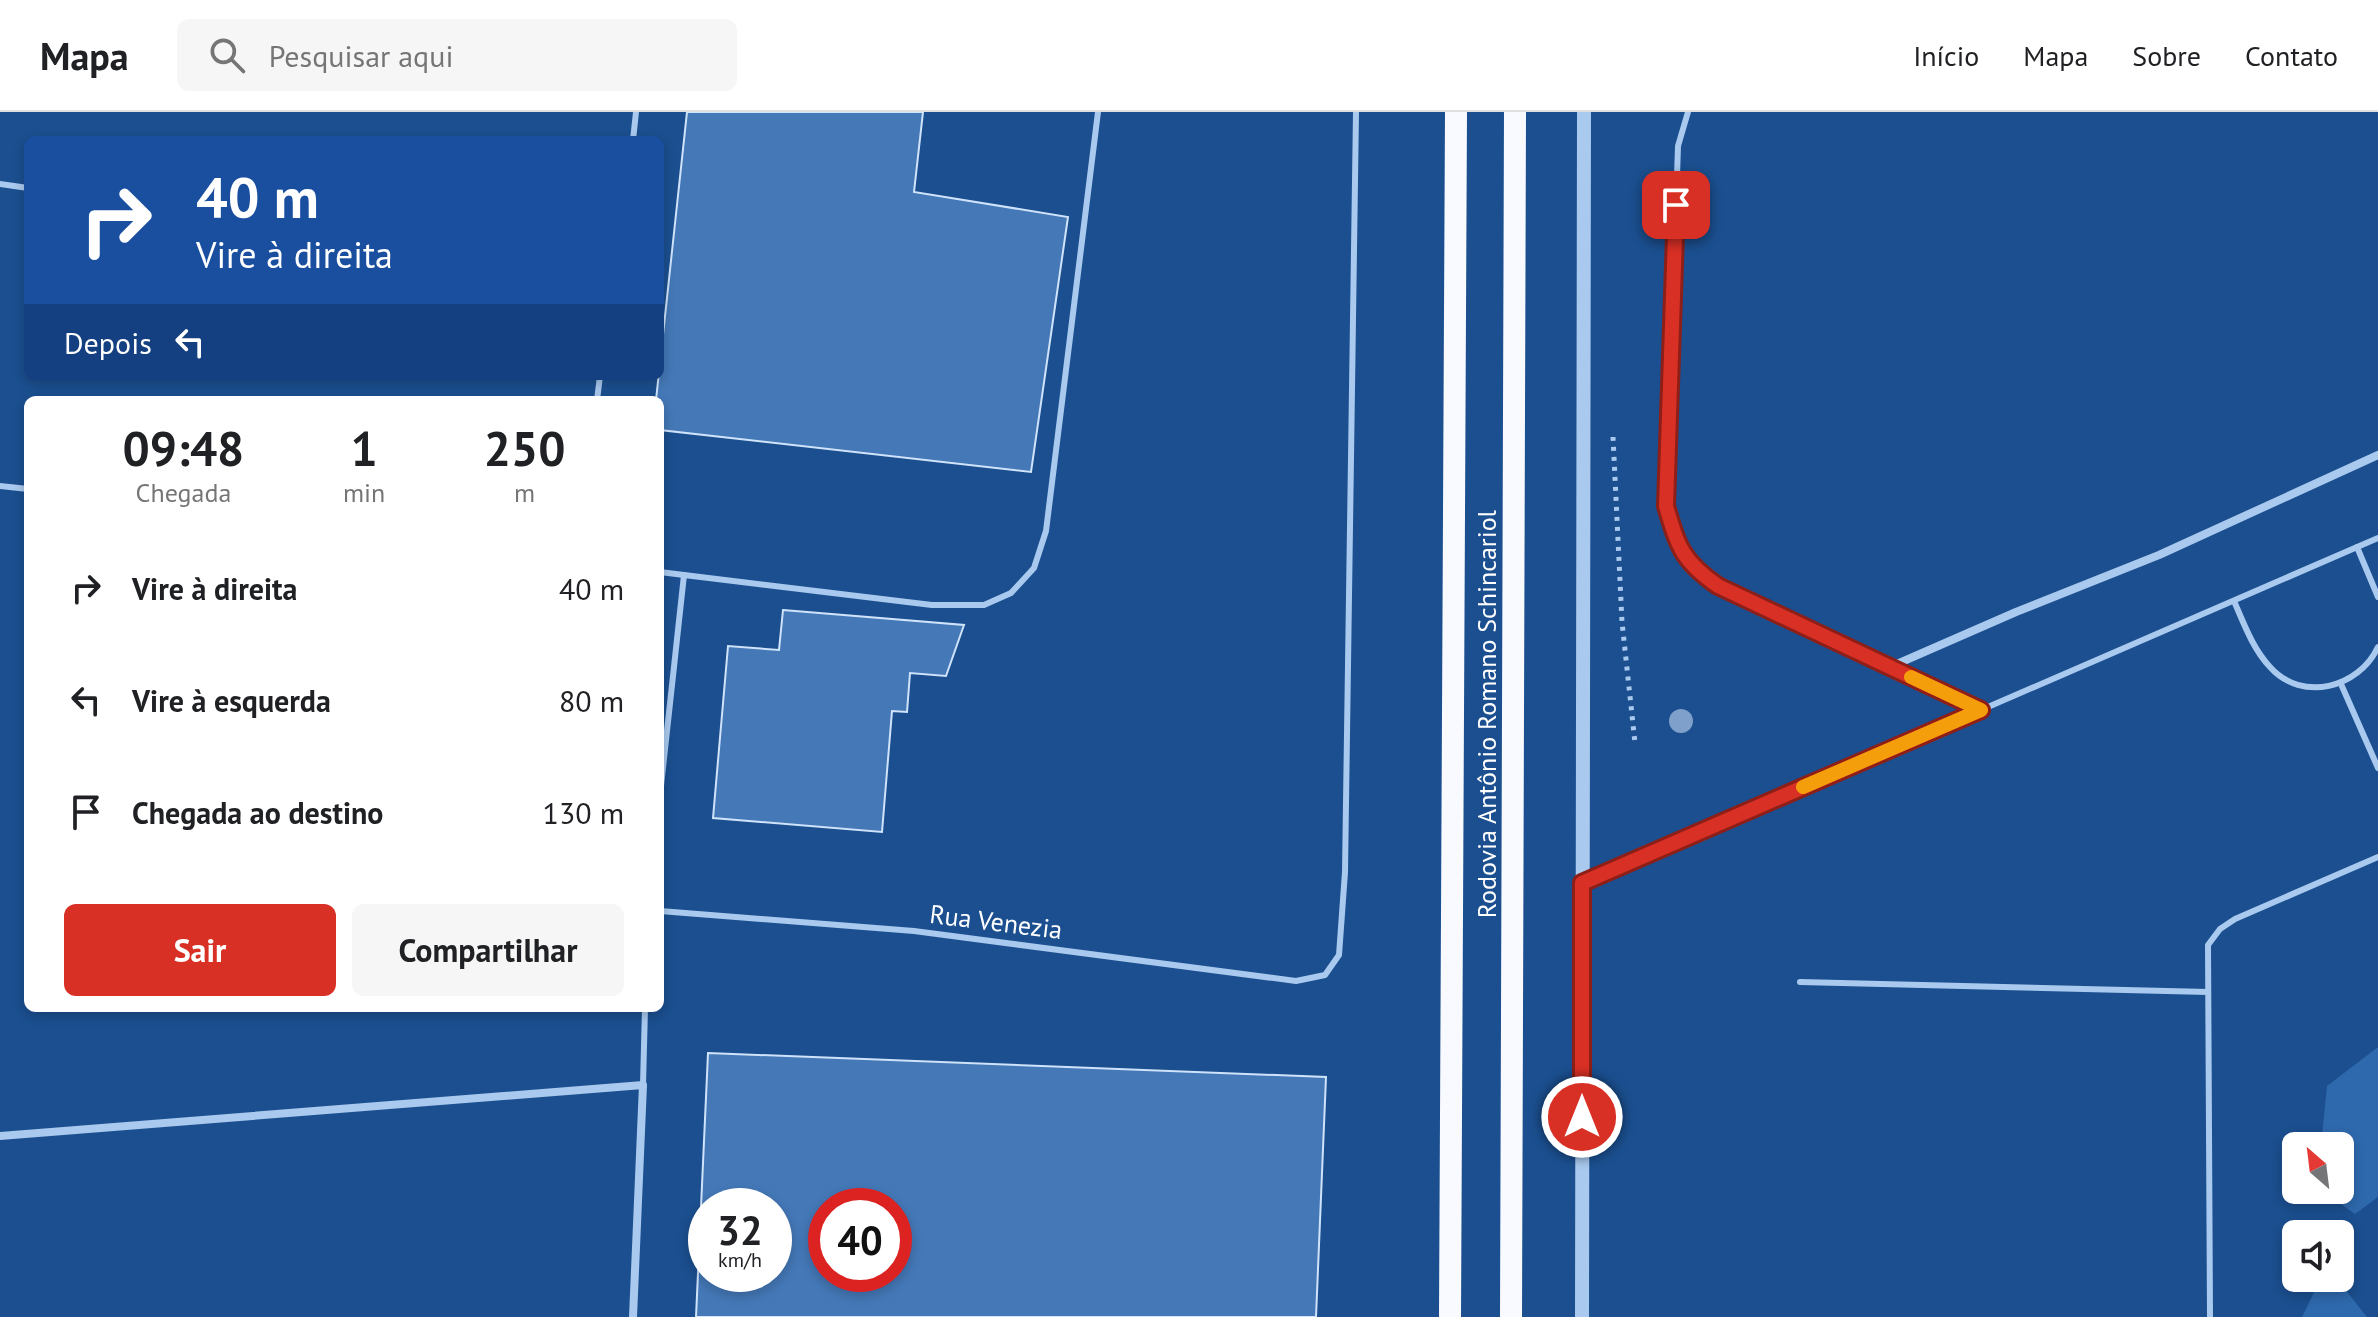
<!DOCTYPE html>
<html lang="pt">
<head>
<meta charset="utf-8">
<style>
  :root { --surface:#fff; --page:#f6f6f6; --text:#202124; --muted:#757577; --line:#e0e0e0; --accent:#d93025 }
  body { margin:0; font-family:"PT Sans",sans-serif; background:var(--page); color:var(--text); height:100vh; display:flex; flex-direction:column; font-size:30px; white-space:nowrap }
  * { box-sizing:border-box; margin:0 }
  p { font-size:26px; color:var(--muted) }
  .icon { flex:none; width:44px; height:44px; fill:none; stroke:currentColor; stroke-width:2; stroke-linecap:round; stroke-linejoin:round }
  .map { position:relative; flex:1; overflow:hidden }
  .details { position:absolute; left:24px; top:284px; width:640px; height:616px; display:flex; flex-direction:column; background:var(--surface); border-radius:12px; box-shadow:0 4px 12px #0003 }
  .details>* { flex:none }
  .banner { position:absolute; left:24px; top:24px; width:640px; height:244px; border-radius:12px; box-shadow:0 4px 12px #0003; background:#1a4fa0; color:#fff; overflow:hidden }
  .needle { width:52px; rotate:332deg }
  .buttons { position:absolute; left:2282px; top:1020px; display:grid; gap:16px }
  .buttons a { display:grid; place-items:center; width:72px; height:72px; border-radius:12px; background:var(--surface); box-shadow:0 4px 12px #0003; font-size:40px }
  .speed { position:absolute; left:688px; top:1076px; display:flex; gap:16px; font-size:40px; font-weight:700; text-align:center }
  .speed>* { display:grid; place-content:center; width:104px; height:104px; border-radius:50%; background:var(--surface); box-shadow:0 4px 12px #0003; line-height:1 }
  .speed small { font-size:20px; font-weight:400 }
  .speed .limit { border:12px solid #d22; background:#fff; color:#111 }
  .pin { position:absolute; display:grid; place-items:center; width:68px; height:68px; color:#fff; margin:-34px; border-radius:16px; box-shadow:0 4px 12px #0006 }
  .me { position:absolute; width:88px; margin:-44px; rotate:0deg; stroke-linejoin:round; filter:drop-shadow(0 0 6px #0008) }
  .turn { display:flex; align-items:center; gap:28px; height:168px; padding:0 40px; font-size:36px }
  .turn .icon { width:104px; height:104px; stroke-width:2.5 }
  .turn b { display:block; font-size:56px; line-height:68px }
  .then { display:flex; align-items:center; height:76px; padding:0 40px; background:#0003; gap:16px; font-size:30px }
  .eta { display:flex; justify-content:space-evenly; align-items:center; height:136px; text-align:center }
  .eta b { font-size:48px; font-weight:600; line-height:56px }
  .primary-button { display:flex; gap:16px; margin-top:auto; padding:16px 40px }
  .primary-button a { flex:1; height:92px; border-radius:12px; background:var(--accent); color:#fff; font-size:32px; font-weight:600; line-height:92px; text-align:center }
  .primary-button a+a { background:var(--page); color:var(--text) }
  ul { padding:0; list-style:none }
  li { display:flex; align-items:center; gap:24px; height:112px; padding:0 40px }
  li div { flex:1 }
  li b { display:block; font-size:30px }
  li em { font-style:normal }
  header { display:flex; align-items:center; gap:48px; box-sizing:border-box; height:112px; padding:0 40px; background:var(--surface); border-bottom:2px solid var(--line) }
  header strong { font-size:38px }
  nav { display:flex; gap:44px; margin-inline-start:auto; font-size:28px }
  .search { width:560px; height:72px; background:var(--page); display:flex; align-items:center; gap:20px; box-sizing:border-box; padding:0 28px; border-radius:12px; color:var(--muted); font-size:30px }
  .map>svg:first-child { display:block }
</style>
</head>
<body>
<header>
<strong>Mapa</strong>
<div class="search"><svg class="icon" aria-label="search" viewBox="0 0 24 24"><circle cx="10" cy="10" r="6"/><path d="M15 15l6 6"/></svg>Pesquisar aqui</div>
<nav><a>Início</a><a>Mapa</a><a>Sobre</a><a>Contato</a></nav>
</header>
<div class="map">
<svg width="2378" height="1205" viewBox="0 0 2378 1205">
  <rect width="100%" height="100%" fill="#1b4f8f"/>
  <g fill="#2e69ad">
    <polygon points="2378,935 2378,1085 2355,1102 2321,1078 2340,1078 2340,1034 2321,1034 2327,974"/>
    <polygon points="2321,1166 2336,1166 2367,1205 2302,1205"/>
  </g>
  <g fill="#4478b7" stroke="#cfe3fa" stroke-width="2" fill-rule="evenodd">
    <polygon points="687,0 923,0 914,80 1068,105 1031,360 660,318 660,288 656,288"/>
    <polygon points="783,498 964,513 946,564 910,561 907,600 892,599 882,720 713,706 728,534 779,538"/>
    <path d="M708,941L1326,965L1316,1205H696ZM706,1094H774V1162H706ZM826,1094H894V1162H826Z"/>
  </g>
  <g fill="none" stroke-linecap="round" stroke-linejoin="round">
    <polyline stroke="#a9c9ee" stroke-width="5" stroke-dasharray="4 6" stroke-linecap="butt" points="1613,325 1622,510 1635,631"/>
    <g stroke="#a9c9ee" stroke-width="6">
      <polyline points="1688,0 1678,34 1666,394 1676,429 1692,456 1718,474 1981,598"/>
      <polyline points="633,28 636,0"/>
      <polyline points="0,72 28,76"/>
      <polyline points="597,288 600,264"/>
      <polyline points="0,374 28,377"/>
      <polyline points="2357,435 2378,485"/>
      <polyline points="660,460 684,463 660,683"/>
      <polyline points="684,463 932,493 984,493 1011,481 1034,456 1046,419 1098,0"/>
      <path d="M2234,489C2244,512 2253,537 2270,555C2302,591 2359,576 2378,535"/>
      <polyline points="2341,572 2378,656"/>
      <polyline points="1582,771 2378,426"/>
      <polyline points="660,799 914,819 1296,869 1325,863 1339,843 1345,760 1356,0"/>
      <polyline points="1800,870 2208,880"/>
      <polyline points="643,973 645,896"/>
      <polyline points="2210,1205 2208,833 2220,817 2235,807 2378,745"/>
    </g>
    <g stroke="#a9c9ee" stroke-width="8">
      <polyline points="1890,555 2016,500 2159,443 2378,343"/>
      <polyline points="0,1024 643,973 633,1205"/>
    </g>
    <polyline stroke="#a9c9ee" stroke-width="14" points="1582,1205 1584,0"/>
    <g stroke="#f8faff" stroke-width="22">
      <polyline points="1450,1205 1456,0"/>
      <polyline points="1511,1205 1515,0"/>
    </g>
  </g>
  <circle fill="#7ea0ca" cx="1681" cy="609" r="12"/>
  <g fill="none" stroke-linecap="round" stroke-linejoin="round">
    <defs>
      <path id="route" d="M1582,1005V771L1981,598L1718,474C1682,449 1678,435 1666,394L1676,93"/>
    </defs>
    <use href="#route" stroke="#8d1f18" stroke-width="20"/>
    <use href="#route" stroke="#d93025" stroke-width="14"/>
    <polyline stroke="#f59e0b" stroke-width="14" points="1803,675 1981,598 1911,565"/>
  </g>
  <g text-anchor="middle" stroke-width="6" stroke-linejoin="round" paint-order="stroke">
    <g font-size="26" fill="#fff" stroke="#1b4f8f">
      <text transform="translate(1487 602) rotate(-90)" y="9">Rodovia Antônio Romano Schincariol</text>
      <text transform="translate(996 810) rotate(7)" y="9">Rua Venezia</text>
    </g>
  </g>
</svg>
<div class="buttons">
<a><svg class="needle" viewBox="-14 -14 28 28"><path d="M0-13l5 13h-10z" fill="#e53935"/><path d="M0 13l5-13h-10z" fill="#757577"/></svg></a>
<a><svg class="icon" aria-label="sound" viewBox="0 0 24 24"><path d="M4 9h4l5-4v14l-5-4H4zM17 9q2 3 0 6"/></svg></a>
</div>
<div class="speed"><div>32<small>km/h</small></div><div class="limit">40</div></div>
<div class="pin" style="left:1676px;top:93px;background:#d93025"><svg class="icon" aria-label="arrive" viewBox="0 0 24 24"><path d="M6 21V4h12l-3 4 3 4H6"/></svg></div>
<svg class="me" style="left:1582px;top:1005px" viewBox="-20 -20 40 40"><circle r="17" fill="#d93025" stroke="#fff" stroke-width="3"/><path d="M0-11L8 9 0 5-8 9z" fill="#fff"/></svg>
<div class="banner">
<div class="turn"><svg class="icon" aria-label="right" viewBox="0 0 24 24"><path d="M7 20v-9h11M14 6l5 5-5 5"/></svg><div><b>40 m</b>Vire à direita</div></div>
<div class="then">Depois<svg class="icon" aria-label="left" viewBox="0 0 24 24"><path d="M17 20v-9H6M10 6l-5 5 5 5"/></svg></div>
</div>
<section class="details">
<div class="eta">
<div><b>09:48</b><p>Chegada</p></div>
<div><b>1</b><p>min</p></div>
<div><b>250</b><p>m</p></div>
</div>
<ul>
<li><svg class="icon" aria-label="right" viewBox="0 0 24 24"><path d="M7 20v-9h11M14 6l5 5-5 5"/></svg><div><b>Vire à direita</b></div><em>40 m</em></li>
<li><svg class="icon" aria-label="left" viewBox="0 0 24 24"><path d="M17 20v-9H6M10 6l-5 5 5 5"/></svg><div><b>Vire à esquerda</b></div><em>80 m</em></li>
<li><svg class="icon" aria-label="arrive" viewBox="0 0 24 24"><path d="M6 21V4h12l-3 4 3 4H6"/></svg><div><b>Chegada ao destino</b></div><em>130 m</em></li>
</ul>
<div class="primary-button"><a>Sair</a><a>Compartilhar</a></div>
</section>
</div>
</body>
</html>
